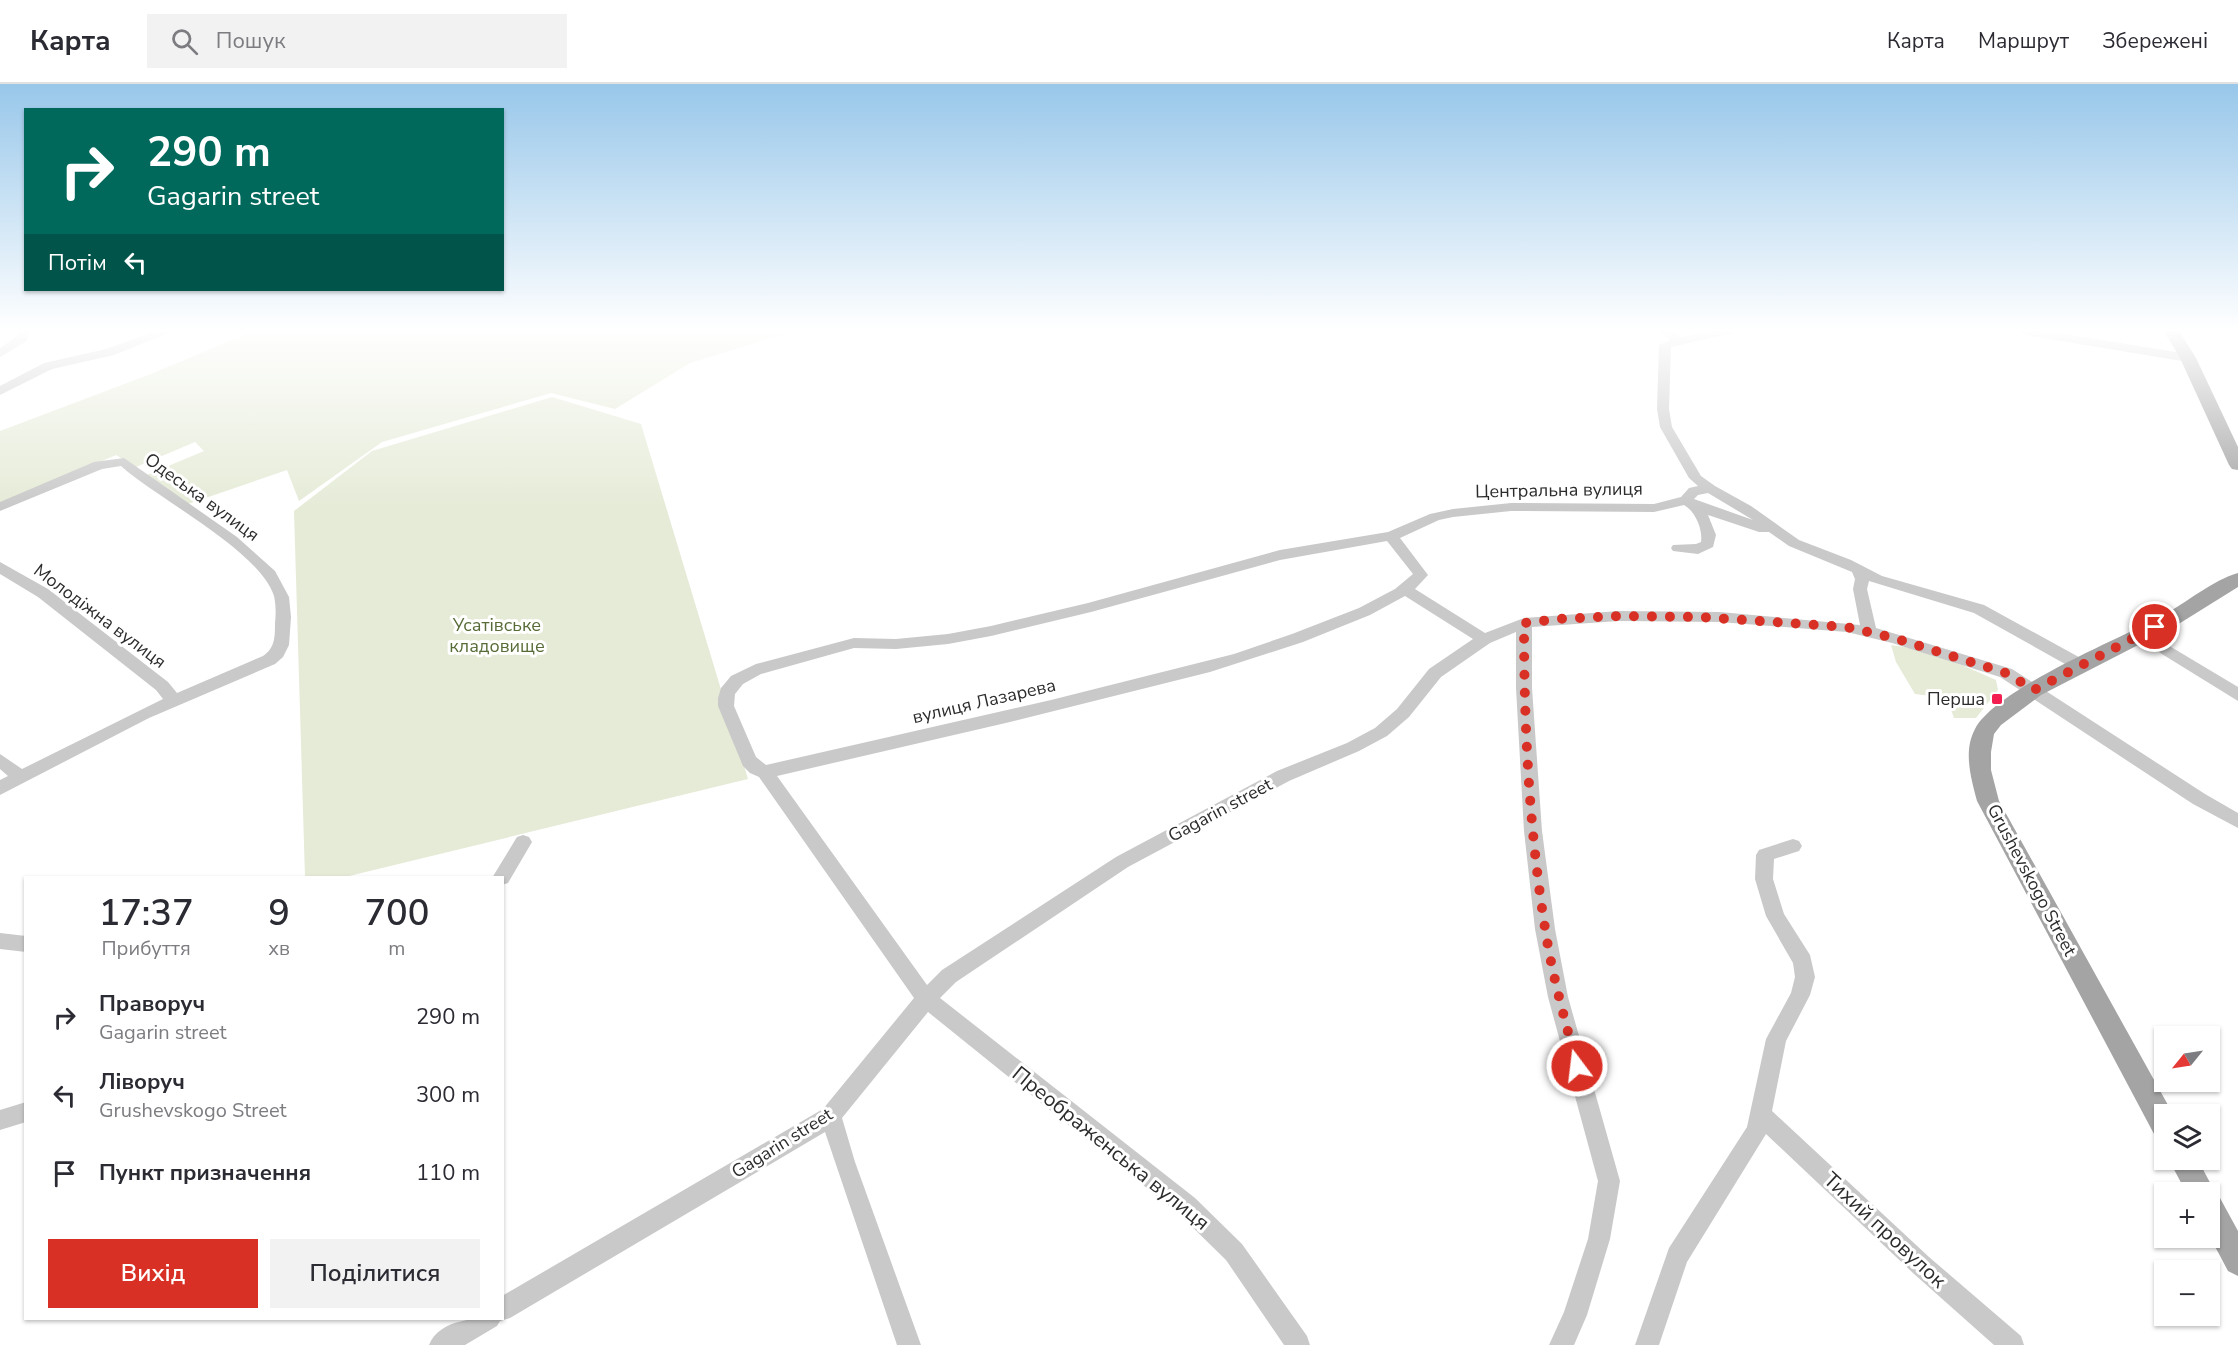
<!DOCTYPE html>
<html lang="uk">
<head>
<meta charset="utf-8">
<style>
  :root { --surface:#fff; --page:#f2f2f3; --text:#2b2b33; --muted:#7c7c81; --line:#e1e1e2; --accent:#d93025 }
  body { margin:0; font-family:"Nunito Sans",sans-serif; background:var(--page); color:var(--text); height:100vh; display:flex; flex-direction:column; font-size:22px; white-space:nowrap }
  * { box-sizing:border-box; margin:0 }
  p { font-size:20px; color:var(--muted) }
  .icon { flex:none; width:33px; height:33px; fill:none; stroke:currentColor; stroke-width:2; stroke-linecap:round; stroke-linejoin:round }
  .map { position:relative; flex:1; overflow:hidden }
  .details { position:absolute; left:24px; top:792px; width:480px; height:444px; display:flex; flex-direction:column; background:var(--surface); border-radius:0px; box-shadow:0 2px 4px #0004 }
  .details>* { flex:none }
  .top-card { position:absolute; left:24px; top:24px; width:480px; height:183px; border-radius:0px; box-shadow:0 2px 4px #0004; background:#00695c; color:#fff; overflow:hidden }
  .needle { width:39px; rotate:240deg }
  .tools { position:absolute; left:2154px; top:942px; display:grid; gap:12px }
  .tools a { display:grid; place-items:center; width:66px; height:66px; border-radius:0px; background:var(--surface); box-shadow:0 2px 4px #0004; font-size:30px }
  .pin { position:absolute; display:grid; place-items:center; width:51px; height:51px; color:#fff; margin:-26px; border:3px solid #fff; border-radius:50%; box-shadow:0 2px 6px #0007 }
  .me { position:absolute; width:66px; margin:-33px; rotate:345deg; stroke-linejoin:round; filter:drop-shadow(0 0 4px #0008) }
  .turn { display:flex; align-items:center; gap:21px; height:126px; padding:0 24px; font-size:27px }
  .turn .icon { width:78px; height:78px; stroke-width:2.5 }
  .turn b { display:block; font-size:42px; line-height:51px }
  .then { display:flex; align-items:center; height:57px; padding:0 24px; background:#0003; gap:12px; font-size:22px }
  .eta { display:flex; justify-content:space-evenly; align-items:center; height:102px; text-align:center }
  .eta b { font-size:36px; font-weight:600; line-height:42px }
  .primary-button { display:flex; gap:12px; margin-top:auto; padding:12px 24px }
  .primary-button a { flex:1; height:69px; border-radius:0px; background:var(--accent); color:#fff; font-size:24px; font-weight:600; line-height:69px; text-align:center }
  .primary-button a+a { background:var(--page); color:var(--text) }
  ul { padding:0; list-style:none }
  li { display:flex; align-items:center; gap:18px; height:78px; padding:0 24px }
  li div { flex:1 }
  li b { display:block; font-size:22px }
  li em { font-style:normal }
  header { display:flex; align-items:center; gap:36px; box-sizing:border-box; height:84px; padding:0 30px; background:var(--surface); border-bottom:2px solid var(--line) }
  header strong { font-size:28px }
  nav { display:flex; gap:33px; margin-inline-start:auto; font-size:21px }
  .search { width:420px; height:54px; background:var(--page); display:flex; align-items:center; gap:15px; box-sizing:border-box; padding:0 21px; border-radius:0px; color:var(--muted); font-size:22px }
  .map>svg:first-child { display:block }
</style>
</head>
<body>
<header>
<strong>Карта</strong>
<div class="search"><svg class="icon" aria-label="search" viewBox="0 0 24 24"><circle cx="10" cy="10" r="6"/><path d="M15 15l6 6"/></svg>Пошук</div>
<nav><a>Карта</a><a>Маршрут</a><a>Збережені</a></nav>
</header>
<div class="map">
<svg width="2238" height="1261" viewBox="0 0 2238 1261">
  <rect width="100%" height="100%" fill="#fff"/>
  <g fill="#e5ebd7">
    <polygon points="253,247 795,247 690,279 615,325 551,309 382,358 299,417 287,386 188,420 147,391 204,367 195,358 136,383 116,371 0,421 0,347 151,290"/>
    <polygon points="552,313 641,340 748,695 345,793 305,793 294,427 372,367"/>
    <path d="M1891,561C1928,565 1962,581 1996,596L1998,606L1976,634H1954L1947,614L1915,610L1896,578Z"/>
  </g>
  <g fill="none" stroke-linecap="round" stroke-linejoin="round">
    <g fill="#c9c9c9" fill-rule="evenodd">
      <polygon points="18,247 30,247 27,257 0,273 0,264 17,252"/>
      <polygon points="156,247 173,247 114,271 52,285 0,311 0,302 44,279 106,265"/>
      <path d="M1658,247H1672L1681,253L1711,247H1735L1733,249L1671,263L1669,325L1672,343L1701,392L1715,402L1751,422L1799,456L1851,476L1882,492L1984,521L2086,577L2088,581L2086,585H2074L1974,529L1869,497L1867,505L1876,544L2012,585L2205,710L2238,729V744L2193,720L2000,593L1892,559L1847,548L1720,538L1619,537L1532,543V604L1542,747L1555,845L1568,913L1620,1097L1610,1155L1587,1231L1574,1261H1549L1564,1228L1588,1155L1598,1097L1548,913L1535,845L1524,747L1516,604V548L1490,559L1441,593L1409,633L1387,652L1359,667L1289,697L1128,783L956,898L940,914L1195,1114L1242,1160L1307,1252L1310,1261H1284L1226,1176L1179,1130L928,928L842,1034L855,1078L921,1261H897L825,1048L510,1234L500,1237L497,1242L465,1261H429C440,1234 478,1234 502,1234V1212L823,1025L914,914L759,693L750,689L743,682L718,622V614L721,604L731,592L756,580L854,554L896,555L948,550L991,542L1088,519L1280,466L1388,448L1430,430L1453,425L1511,419L1654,420L1681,413L1689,404L1698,402L1689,394L1660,343L1657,325L1659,261L1670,256ZM1708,409L1753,436L1694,415L1698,411ZM1684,421C1695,427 1703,445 1701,458L1696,460L1673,461L1671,464L1673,467L1698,470L1713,463L1716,451L1708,431L1759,448H1769L1789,462L1852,488L1855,495L1853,505L1860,541L1720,528L1619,527L1524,534L1485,549L1415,505L1428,491L1400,454L1439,436L1453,433L1511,427L1654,428ZM1387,457L1413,490L1395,505L1359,524L1292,550L1234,570L1051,616L766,681L756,673L734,622L735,610L743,600L761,590L854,564L896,565L948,560L991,552L1091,528L1280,476ZM1405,512L1473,555L1429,585L1397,625L1375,644L1347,659L1277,687L1116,773L942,886L927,901L777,692L1010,638L1210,588L1303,558L1370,531Z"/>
      <polygon points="2019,247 2047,247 2188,270 2194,274 2188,278 2025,251"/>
      <path d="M124,374L237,453L275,487L289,513L291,533L289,561L283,573L275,580L149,634L0,711V696L8,692L0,685V670L22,685L163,615L156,606L38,513L0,490V478L48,505L168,598L177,609L263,572C275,564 275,553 275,539C276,531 276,521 274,512C259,466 159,416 121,382L102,385L0,427V418L94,378Z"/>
      <polygon points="2141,545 2238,603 2238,617 2136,554 2133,550 2136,546"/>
      <polygon points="523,751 529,753 532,758 508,799 502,801 502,794 492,794 517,753"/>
      <polygon points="1793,755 1799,757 1802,762 1799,767 1774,775 1773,795 1784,830 1810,871 1815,893 1810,911 1786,957 1772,1027 1929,1173 2021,1252 2024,1261 1994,1261 1913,1189 1766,1050 1687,1178 1659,1261 1635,1261 1669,1164 1747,1043 1766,955 1791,909 1795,893 1793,879 1766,832 1755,795 1756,771 1759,766"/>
      <polygon points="0,849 26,852 26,868 0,865"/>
      <polygon points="26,1018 26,1038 0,1046 0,1026"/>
    </g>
    <g fill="#a4a4a4" fill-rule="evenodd">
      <polygon points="2164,247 2179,247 2196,274 2238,363 2238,386 2232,385 2229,381 2180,274"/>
      <path d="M2238,489V503L2177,541L2041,611L2001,641L1994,650L1991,668V686L1999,717L2173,1030H2164V1054L2154,1050L1977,717C1971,694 1963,667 1975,645C1996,605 2119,555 2162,532C2186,519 2213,496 2238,489Z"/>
      <polygon points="2169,1076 2198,1076 2215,1108 2214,1111 2220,1114 2238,1147 2238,1192 2228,1187 2210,1153 2210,1108 2186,1108"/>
    </g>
  </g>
  <linearGradient id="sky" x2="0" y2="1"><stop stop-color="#98c7ea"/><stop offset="0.58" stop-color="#fff"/><stop offset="1" stop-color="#fff" stop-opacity="0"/></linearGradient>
  <rect width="2238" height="424" fill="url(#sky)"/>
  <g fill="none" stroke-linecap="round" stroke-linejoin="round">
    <path stroke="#d93025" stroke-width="10" stroke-dasharray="0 18" d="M1577,982C1565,936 1552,891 1545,844C1529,744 1524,641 1524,539L1558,535L1619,532L1700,533L1846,543L1894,554L2006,589L2034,606L2155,543"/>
  </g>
  <rect fill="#f41d4f" stroke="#fff" stroke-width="2" x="1991" y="609" width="12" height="12" rx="3"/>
  <g text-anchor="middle" stroke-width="6" stroke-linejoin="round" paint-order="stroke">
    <g font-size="18" fill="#2c2c2c" stroke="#fff">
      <text transform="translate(1559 406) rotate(-1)" y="6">Центральна вулиця</text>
      <text transform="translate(202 413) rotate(36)" y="6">Одеська вулиця</text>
      <text transform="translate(100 532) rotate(37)" y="6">Молодіжна вулиця</text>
      <text transform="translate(984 617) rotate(-13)" y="6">вулиця Лазарева</text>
      <text transform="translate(1220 726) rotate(-28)" y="6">Gagarin street</text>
      <text transform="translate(2032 796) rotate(62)" y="6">Grushevskogo Street</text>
      <text transform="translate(782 1059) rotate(-32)" y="6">Gagarin street</text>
    </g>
    <g font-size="18" fill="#576b36" stroke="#fff">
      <text x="497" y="547">Усатівське<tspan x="497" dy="21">кладовище</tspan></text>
    </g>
    <g font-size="18" fill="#2c2c2c" stroke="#fff" text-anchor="end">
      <text x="1985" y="621">Перша</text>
    </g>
    <g font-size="21" fill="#2c2c2c" stroke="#fff">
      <text transform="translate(1111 1064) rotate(39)" y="7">Преображенська вулиця</text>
      <text transform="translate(1885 1146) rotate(43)" y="7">Тихий провулок</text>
    </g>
  </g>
</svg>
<div class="tools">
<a><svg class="needle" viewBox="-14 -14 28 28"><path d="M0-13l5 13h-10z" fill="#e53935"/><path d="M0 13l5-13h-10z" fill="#7c7c81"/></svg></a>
<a><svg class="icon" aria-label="layers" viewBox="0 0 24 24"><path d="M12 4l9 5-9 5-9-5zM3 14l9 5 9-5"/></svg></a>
<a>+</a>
<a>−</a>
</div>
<div class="pin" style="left:2155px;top:543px;background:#d93025"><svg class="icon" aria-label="arrive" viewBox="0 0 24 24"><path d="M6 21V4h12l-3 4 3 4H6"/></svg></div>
<svg class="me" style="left:1577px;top:982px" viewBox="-20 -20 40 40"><circle r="17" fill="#d93025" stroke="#fff" stroke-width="3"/><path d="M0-11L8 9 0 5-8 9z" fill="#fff"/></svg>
<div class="top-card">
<div class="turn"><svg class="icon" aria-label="right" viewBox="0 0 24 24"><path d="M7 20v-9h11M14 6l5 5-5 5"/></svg><div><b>290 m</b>Gagarin street</div></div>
<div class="then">Потім<svg class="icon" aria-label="left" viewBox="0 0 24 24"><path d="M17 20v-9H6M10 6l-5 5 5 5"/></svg></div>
</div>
<section class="details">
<div class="eta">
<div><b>17:37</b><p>Прибуття</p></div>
<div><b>9</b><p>хв</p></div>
<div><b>700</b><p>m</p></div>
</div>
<ul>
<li><svg class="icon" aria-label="right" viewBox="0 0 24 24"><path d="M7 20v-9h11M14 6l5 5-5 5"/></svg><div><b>Праворуч</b><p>Gagarin street</p></div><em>290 m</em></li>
<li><svg class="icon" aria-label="left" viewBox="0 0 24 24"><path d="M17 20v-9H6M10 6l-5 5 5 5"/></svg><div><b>Ліворуч</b><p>Grushevskogo Street</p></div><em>300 m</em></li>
<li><svg class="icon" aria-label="arrive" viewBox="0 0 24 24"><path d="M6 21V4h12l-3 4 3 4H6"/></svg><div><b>Пункт призначення</b></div><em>110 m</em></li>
</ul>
<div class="primary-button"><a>Вихід</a><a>Поділитися</a></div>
</section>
</div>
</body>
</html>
